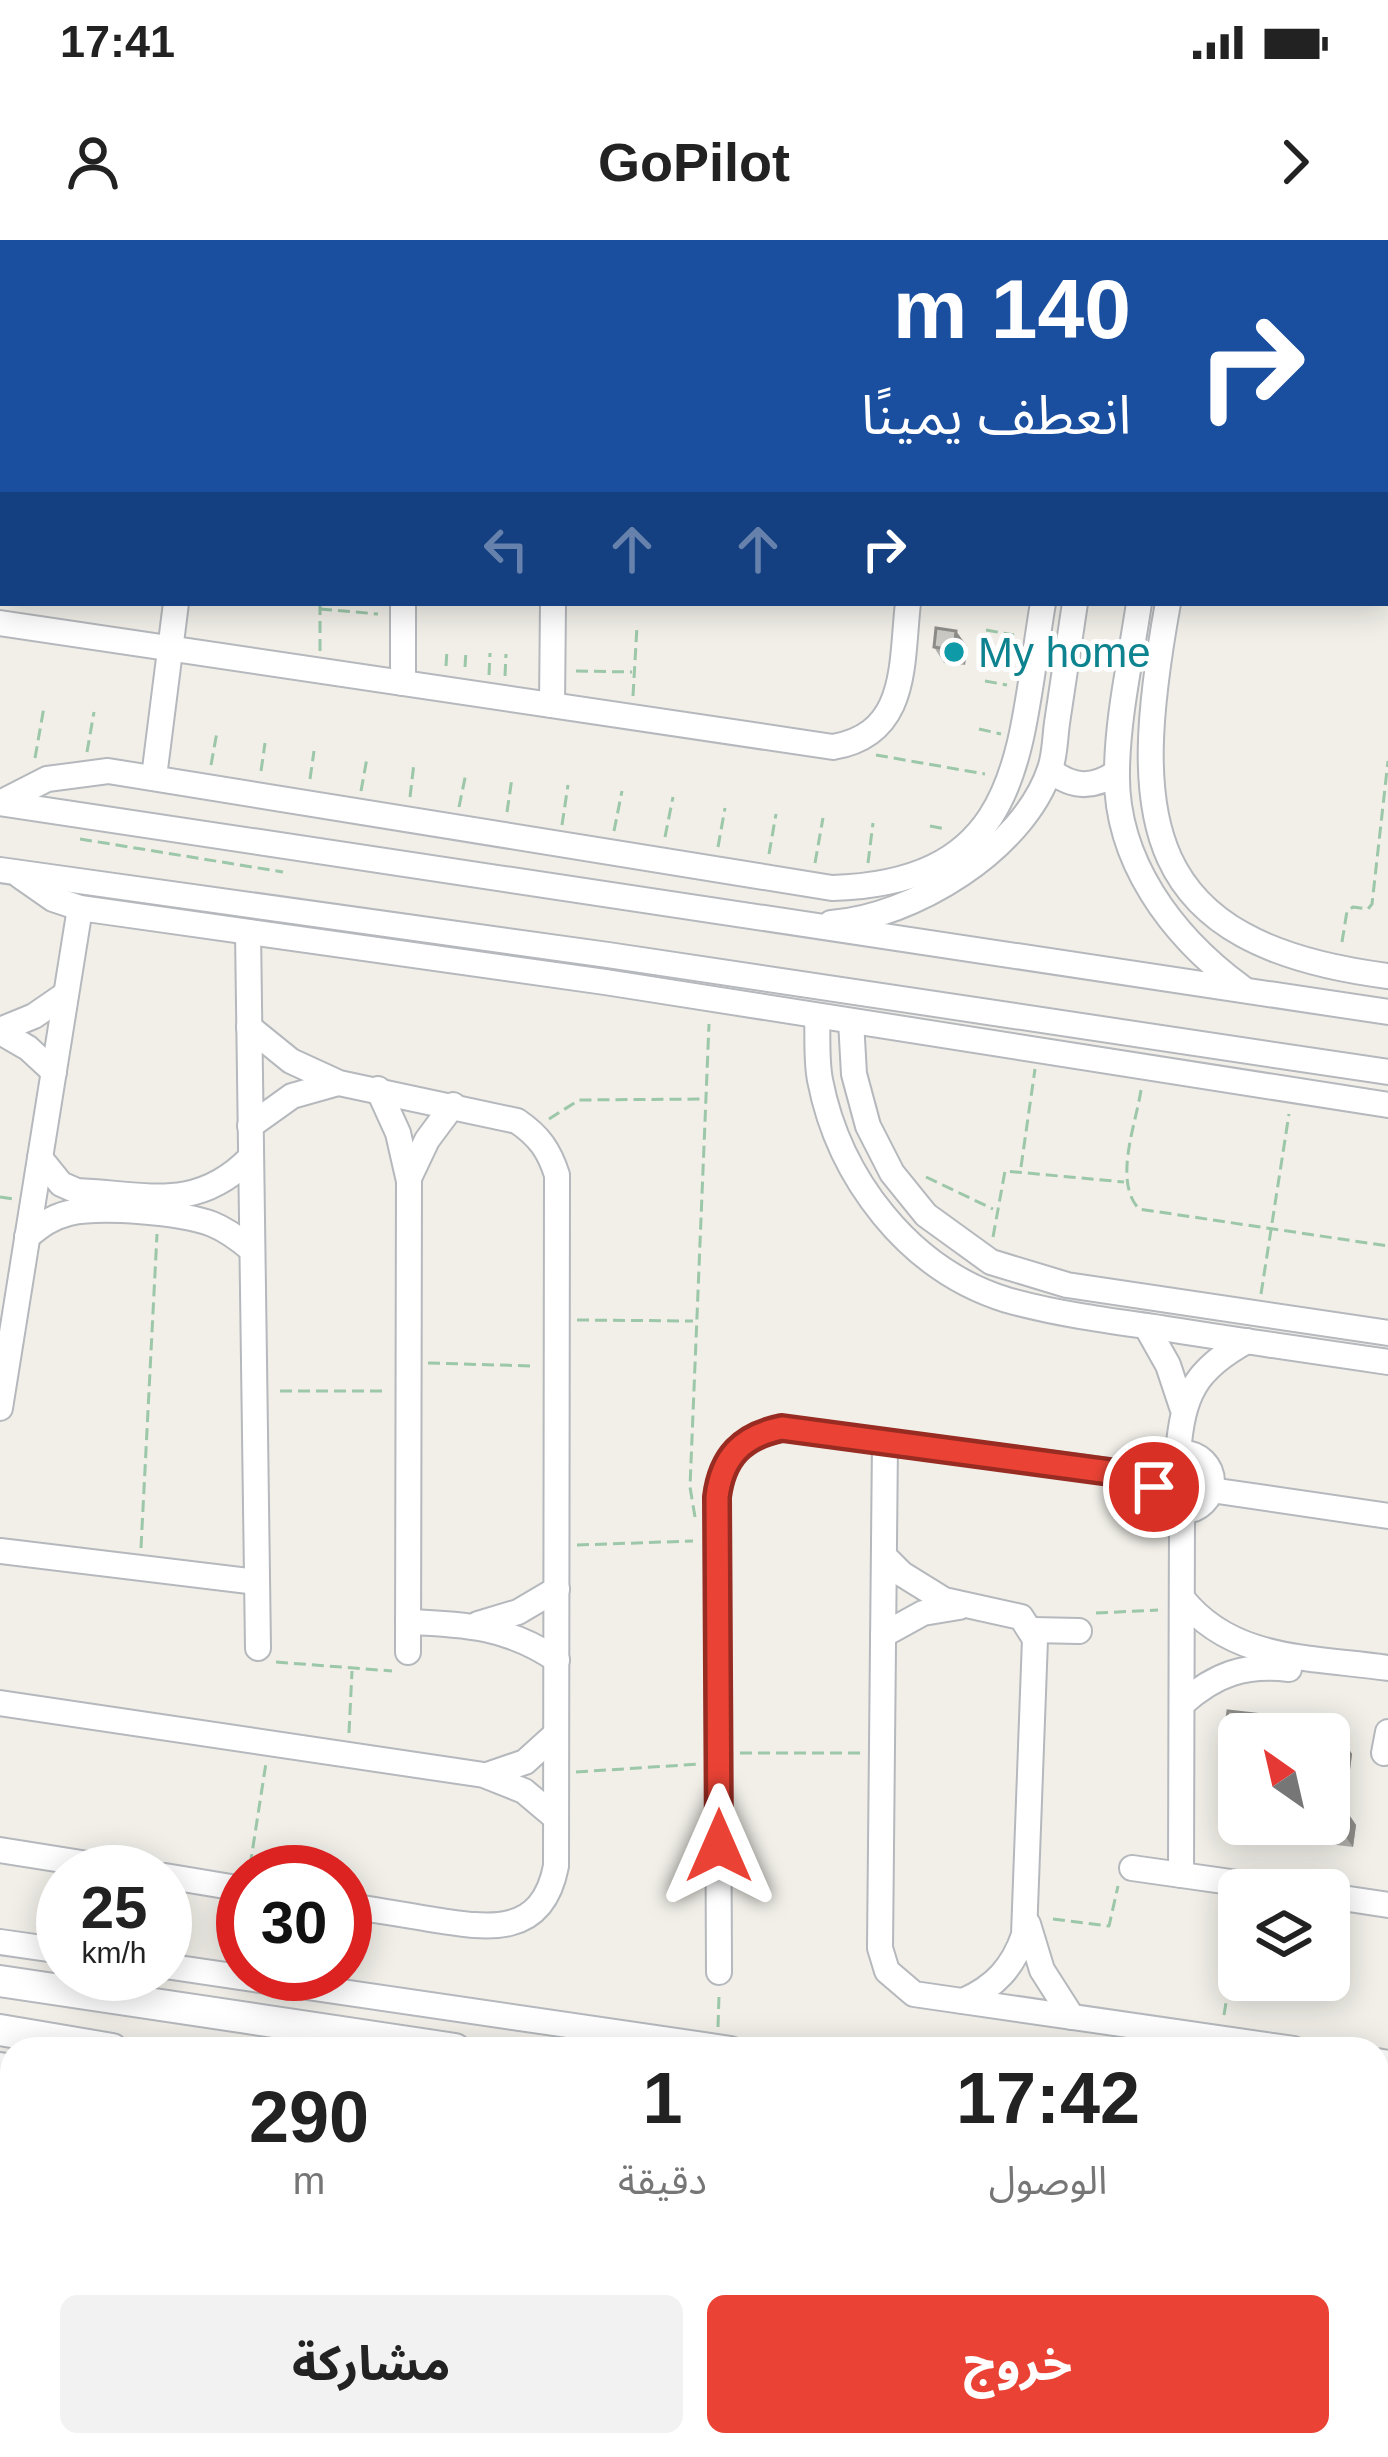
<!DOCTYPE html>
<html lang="ar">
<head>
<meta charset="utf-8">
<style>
  :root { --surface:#fff; --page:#f2f2f2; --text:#222; --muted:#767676; --accent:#ea4335 }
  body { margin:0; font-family:Arial,"Noto Sans Arabic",sans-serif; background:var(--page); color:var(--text); direction:rtl; height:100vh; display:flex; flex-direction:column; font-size:45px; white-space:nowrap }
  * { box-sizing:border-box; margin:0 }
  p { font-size:39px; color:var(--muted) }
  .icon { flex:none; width:66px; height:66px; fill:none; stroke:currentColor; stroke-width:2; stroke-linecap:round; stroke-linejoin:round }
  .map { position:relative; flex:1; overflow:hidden; direction:ltr }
  .drawer { position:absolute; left:0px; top:1797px; width:1389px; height:420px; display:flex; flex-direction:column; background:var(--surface); border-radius:36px 36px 0 0; box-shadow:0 6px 30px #0003; direction:rtl }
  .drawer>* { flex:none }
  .guide { position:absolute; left:0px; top:0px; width:1389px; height:366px; box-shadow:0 6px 30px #0003; direction:rtl; background:#1a4fa0; color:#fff; overflow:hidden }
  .needle { width:78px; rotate:326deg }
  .tools { position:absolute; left:1218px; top:1473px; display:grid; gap:24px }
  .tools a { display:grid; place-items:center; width:132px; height:132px; border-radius:18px; background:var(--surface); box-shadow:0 6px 30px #0003; font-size:60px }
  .speed { position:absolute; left:36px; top:1605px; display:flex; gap:24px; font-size:60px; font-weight:700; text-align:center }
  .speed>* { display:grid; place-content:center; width:156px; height:156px; border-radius:50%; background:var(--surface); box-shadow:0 6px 30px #0003; line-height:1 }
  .speed small { font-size:30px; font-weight:400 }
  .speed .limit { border:18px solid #d22; background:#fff; color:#111 }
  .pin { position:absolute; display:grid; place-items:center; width:102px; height:102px; color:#fff; margin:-51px; border:6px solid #fff; border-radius:50%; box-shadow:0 3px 12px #0007 }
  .me { position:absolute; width:132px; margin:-66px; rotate:0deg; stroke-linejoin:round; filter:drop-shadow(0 0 9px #0008) }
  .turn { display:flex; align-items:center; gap:42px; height:252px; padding:0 60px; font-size:54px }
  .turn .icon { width:156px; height:156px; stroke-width:2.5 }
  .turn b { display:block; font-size:84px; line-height:102px }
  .lanes { display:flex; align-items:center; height:114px; padding:0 60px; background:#0003; justify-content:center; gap:60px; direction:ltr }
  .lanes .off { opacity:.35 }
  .eta { display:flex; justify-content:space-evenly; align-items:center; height:204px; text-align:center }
  .eta b { font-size:72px; font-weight:700; line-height:84px }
  .primary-button { display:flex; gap:24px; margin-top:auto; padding:24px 60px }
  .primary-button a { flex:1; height:138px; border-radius:18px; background:var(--accent); color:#fff; font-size:48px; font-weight:700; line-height:138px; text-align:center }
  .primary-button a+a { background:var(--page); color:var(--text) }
  .status { display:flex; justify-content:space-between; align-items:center; height:84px; padding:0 60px; background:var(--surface); direction:ltr }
  .status svg { height:33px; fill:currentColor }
  header { display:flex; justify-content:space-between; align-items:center; height:156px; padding:0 60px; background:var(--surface); font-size:54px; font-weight:700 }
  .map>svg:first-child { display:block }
</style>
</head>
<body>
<div class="status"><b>17:41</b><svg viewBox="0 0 49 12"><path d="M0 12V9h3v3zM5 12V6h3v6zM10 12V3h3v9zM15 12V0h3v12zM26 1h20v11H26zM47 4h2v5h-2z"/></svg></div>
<header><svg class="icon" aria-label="forward" viewBox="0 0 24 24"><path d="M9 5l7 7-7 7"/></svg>GoPilot<svg class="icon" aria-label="person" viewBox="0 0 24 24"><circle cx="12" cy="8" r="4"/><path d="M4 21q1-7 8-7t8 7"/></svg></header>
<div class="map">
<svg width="1388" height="2217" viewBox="0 0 1388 2217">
  <rect width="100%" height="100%" fill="#f1efe8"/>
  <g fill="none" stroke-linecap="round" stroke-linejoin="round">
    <defs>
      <g id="service">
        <polyline points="1377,2137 1388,2138"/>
        <polyline points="516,2205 562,2213"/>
        <polyline points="1108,2217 1110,2205"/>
      </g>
      <g id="minor">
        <polyline points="520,0 523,3"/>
        <polyline points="949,0 950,3"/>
        <polyline points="1186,0 1186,3"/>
        <polyline points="87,3 87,0"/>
        <polyline points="246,3 246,0"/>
        <polyline points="404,3 404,0"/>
        <polyline points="1098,3 1098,0"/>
        <polyline points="1124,3 1125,0"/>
        <polyline points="1220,3 1220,0"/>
        <polyline points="0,89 3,89"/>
        <polyline points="0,229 3,230"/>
        <polyline points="403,363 403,443"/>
        <path d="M1139,363C1131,418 1118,474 1117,529C1114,620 1172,696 1241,747"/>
        <path d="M1168,363C1129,579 1138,704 1388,736"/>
        <path d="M0,383L833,507C909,494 901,423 908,363"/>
        <polyline points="552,465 553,363"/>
        <path d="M1050,530C1072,548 1093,549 1117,532"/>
        <polyline points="154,537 176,363"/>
        <polyline points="0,563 1388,772"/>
        <path d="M0,563L47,539L108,531L832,648C1025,642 1018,512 1043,363"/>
        <polyline points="0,630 608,715 1388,832"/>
        <polyline points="20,636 53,659 80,668 605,742 1388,865"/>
        <path d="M831,683C913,677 1023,610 1050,529C1055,515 1055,497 1057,483C1063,443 1069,403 1075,363"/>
        <polyline points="248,692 258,1408"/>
        <path d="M817,776C818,796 816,819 820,840C839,938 909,1030 1007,1060C1057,1074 1110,1081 1161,1088C1236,1100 1312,1111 1388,1122"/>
        <polyline points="851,781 854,834 868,886 892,933 926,975 991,1022 1067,1045 1388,1093"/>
        <path d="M249,787L291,821L339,843L517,881C539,896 549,910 557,935L556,1626C542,1699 486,1688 429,1679C401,1674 373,1670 345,1665"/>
        <polyline points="0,790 34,776 66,754"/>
        <polyline points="0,792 28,808 54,832"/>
        <polyline points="378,849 398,893 409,941 408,1412"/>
        <polyline points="250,886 292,856 338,843"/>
        <path d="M40,918L61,944L77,951C146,954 197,973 251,917"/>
        <polyline points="409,938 427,900 453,865"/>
        <path d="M27,997C40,986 52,977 69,973C102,966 180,972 212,984C227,990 239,999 252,1010"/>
        <polyline points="1146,1086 1168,1125 1182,1167"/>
        <polyline points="0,1168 80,668"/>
        <polyline points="885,1202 880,1708 887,1731 914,1754 1294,1809"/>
        <circle cx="1183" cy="1242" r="29"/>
        <path d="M1178,1213C1183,1155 1194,1130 1247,1101"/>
        <polyline points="1211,1250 1388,1276"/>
        <polyline points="0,1311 257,1342"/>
        <path d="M884,1316L902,1334L944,1360L1021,1377L1035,1399L1024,1695C1013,1727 995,1747 963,1761"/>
        <path d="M1182,1358C1232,1422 1313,1417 1388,1428"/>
        <path d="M408,1382C465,1384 509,1387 557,1420"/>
        <polyline points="478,1384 518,1372 557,1349"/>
        <polyline points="1032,1390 1079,1391"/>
        <polyline points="883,1395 923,1373 959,1367"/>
        <polyline points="0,1463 484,1535 524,1551 556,1578"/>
        <path d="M1182,1464C1215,1434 1245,1424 1289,1429"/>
        <polyline points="1384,1513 1388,1492"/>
        <polyline points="487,1535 525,1522 556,1494"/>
        <polyline points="0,1610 138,1632"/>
        <polyline points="1132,1628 1287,1650"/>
        <polyline points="1181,1635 1182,1272"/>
        <polyline points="165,1636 243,1649"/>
        <polyline points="1329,1656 1388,1665"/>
        <polyline points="1028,1684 1042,1730 1072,1777"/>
        <polyline points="0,1702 63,1711"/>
        <polyline points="165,1726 731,1809"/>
        <path d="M719,1732L717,1257C722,1217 742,1196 781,1188L1154,1237"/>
        <polyline points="1377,1821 1388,1823"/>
        <polyline points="0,1825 12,1827"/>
        <polyline points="1377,1904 1388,1906"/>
        <polyline points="1377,2027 1388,2029"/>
      </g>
      <g id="tertiary">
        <polyline points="0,1741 455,1809"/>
        <polyline points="0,1790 112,1809"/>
        <polyline points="1377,1937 1388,1939"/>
        <polyline points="1377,1997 1388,1998"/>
      </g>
    </defs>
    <use href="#service" stroke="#b5b8bc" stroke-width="16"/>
    <use href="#minor" stroke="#b5b8bc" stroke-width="28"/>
    <use href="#tertiary" stroke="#b5b8bc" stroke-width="34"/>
    <g stroke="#9cc7a9" stroke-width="3" stroke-dasharray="12 6" stroke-linecap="butt">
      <polyline points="570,3 572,0"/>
      <polyline points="1386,92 1388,92"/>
      <polyline points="1386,275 1388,275"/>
      <polyline points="320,369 378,374"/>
      <polyline points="986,390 1014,395"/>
      <polyline points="320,411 320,363"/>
      <polyline points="446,426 447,410"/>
      <polyline points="465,427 466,411"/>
      <polyline points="576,431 632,432"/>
      <polyline points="489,435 490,413"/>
      <polyline points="505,436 506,414"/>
      <polyline points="985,441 1007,445"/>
      <polyline points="633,456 637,386"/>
      <polyline points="979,489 1001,494"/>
      <polyline points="87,512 94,472"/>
      <polyline points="876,515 985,534"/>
      <polyline points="35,518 44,467"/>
      <polyline points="211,525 217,492"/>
      <polyline points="261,531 265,503"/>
      <polyline points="310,539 314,511"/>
      <polyline points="361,551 367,518"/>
      <polyline points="410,557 414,523"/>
      <polyline points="459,567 466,533"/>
      <polyline points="507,572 512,538"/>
      <polyline points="562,585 568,545"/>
      <polyline points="930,586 946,589"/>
      <polyline points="614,591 622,551"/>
      <polyline points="665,597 673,557"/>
      <polyline points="80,599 283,632"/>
      <polyline points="718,607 725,568"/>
      <polyline points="769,614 776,574"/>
      <polyline points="815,623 823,578"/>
      <polyline points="868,623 873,583"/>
      <polyline points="1342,702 1347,671 1353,667 1368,669 1372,664 1388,521"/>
      <path d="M1141,850C1136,884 1113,941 1139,969L1388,1006"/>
      <polyline points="549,879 579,860 706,859"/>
      <polyline points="1021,927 1035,829"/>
      <polyline points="926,937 993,969"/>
      <polyline points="0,957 13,959"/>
      <polyline points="993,997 1005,931 1124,942"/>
      <polyline points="1261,1054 1289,874"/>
      <polyline points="577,1080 693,1081"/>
      <polyline points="428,1123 532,1126"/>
      <polyline points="280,1151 384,1151"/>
      <polyline points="695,1277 690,1247 709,784"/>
      <polyline points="577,1305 693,1301"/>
      <polyline points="141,1308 157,994"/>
      <polyline points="1096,1373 1158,1370"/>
      <polyline points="276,1422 392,1431"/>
      <polyline points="349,1493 352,1431"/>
      <polyline points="740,1513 862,1513"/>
      <polyline points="576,1532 699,1524"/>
      <polyline points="250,1626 266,1523"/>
      <polyline points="1053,1679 1109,1686 1118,1646"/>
      <polyline points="1224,1775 1239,1682"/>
      <polyline points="718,1787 719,1755"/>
      <polyline points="0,1947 12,1871"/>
      <polyline points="0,1982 12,1984"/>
      <polyline points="0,2075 12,2077"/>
      <polyline points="0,2174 12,2177"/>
      <polyline points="737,2205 737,2217"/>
      <polyline points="1213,2205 1296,2217"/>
      <polyline points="845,2211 923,2217"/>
      <polyline points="576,2214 601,2217"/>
      <polyline points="27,2217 29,2205"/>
      <polyline points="111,2217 113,2205"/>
      <polyline points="143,2217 144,2205"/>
      <polyline points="233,2217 234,2205"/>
      <polyline points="307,2217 308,2205"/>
      <polyline points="370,2217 372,2205"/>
      <polyline points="478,2217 479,2205"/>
      <polyline points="614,2217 615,2205"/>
      <polyline points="709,2217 709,2205"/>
      <polyline points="766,2217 766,2205"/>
      <polyline points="845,2217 846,2205"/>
      <polyline points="936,2217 938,2205"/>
      <polyline points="1006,2217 1008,2205"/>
      <polyline points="1198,2217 1200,2205"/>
      <polyline points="1272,2217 1274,2205"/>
      <polyline points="1342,2217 1344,2205"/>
    </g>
    <use href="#service" stroke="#fff" stroke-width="12"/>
    <use href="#minor" stroke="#fff" stroke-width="24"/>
    <use href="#tertiary" stroke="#fff" stroke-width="30"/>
  </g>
  <g fill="#afaea9">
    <polygon points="967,406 965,425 944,423 934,407"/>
    <polygon points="1228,1471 1331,1483 1352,1514 1345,1569 1356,1585 1353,1607 1249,1594 1242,1584 1329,1584 1329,1494 1239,1494 1239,1580 1228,1564 1235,1508 1225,1494"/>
  </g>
  <g fill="#8f8d8a">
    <polygon points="956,391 967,406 965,425 954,410"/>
    <polygon points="1331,1483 1352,1514 1345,1569 1356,1585 1353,1607 1332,1577 1329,1563"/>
  </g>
  <g fill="#cccac5" stroke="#8f8d8a" stroke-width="3">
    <polygon points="936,388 956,391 954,410 934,407"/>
    <polygon points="1228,1471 1331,1483 1329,1496 1329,1494 1239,1494 1239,1565 1228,1564 1236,1495 1225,1494"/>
    <polygon points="1329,1553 1335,1554 1332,1577 1329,1577"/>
  </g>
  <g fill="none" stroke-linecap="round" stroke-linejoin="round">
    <defs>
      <path id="route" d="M719,1606L717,1257C722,1217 742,1196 782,1188L1154,1238V1247"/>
    </defs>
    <use href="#route" stroke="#982c22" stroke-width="30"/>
    <use href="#route" stroke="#ea4335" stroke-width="21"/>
  </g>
  <circle fill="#0f9aa8" stroke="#fff" stroke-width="4.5" cx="954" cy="412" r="12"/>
  <g text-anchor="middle" stroke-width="10" stroke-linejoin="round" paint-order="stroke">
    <g font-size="42" fill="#0d838f" stroke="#fff" text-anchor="start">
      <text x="978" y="427">My home</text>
    </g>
  </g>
</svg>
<div class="tools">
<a><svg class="needle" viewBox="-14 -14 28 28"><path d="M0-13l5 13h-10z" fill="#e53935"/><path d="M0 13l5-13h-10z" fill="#767676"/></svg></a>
<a><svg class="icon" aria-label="layers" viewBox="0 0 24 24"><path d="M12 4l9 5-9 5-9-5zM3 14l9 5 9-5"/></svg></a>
</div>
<div class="speed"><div>25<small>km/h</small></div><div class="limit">30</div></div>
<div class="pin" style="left:1154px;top:1247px;background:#d93025"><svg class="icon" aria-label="arrive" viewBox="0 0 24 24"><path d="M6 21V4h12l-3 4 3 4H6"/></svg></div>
<svg class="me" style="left:719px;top:1606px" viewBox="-20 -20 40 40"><path d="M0-17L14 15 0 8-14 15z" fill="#ea4335" stroke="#fff" stroke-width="4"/></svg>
<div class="guide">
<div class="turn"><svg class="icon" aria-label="right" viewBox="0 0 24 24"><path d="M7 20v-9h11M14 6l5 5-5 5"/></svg><div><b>140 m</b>انعطف يمينًا</div></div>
<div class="lanes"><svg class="icon off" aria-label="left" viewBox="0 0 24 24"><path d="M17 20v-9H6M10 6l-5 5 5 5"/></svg><svg class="icon off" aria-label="ahead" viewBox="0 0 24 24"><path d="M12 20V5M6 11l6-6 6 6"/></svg><svg class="icon off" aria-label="ahead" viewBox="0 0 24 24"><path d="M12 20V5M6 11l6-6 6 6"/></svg><svg class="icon" aria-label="right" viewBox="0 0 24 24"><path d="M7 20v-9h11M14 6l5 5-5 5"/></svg></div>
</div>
<section class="drawer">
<div class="eta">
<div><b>17:42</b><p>الوصول</p></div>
<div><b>1</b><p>دقيقة</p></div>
<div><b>290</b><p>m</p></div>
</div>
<div class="primary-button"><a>خروج</a><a>مشاركة</a></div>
</section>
</div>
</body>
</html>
